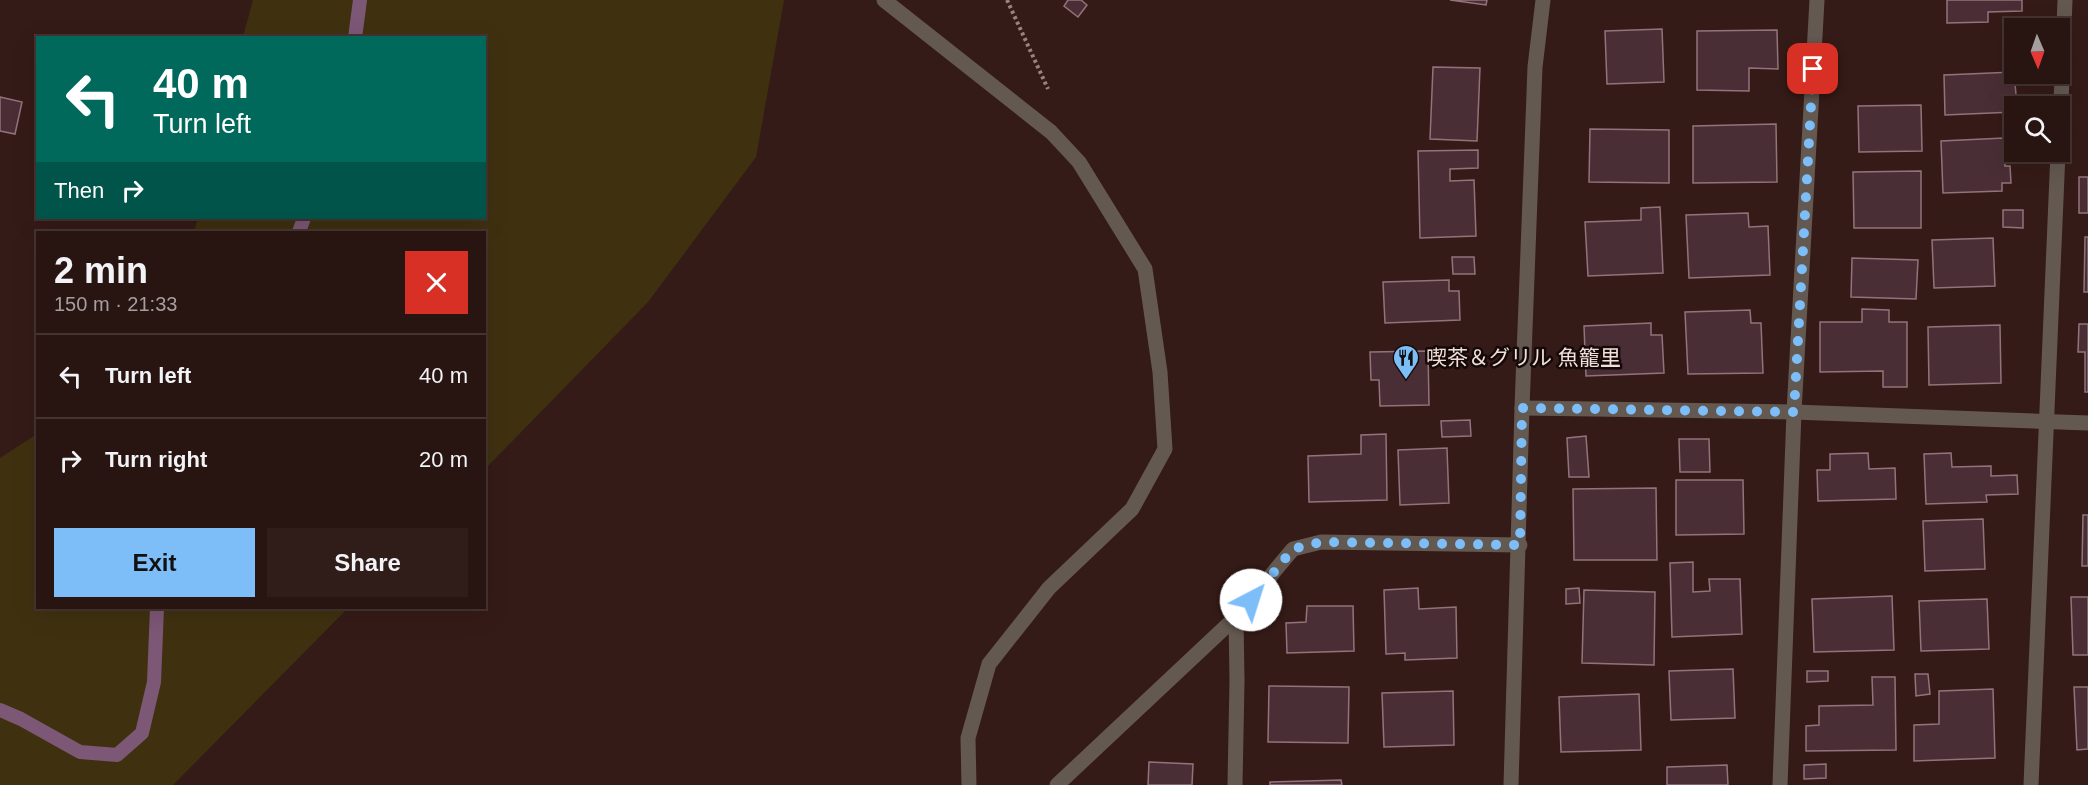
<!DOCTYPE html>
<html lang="en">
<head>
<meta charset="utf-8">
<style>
  :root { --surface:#281411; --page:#301d1a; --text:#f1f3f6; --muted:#a59e9f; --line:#443331; --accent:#7dbef9 }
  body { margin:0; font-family:Helvetica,"Noto Sans JP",sans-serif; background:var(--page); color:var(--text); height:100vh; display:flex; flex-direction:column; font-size:22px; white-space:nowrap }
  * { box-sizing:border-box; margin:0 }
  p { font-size:20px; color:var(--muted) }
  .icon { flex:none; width:33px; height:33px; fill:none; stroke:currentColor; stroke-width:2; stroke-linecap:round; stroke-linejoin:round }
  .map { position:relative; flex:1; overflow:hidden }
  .panel { position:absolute; left:36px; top:231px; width:450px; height:378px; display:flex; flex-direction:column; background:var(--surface); border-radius:0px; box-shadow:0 6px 24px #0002,0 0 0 2px var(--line) }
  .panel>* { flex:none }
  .banner { position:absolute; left:36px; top:36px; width:450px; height:183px; border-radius:0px; box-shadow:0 6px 24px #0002,0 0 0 2px var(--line); background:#00695c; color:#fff; overflow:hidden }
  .needle { width:39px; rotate:178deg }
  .fabs { position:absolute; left:2004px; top:18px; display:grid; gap:12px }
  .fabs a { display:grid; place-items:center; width:66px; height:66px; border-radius:0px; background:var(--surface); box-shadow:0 6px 24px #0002,0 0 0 2px var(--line); font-size:30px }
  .pin { position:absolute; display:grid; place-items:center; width:51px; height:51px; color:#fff; margin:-26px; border-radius:12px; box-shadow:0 3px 9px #0006 }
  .me { position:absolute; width:66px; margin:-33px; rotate:40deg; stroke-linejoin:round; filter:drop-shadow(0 0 4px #0008) }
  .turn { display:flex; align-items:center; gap:21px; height:126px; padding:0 18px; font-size:27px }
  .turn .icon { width:78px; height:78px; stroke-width:2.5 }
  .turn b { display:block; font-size:42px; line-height:51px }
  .then { display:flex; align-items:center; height:57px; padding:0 18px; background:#0003; gap:12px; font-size:22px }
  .round { display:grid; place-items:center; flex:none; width:63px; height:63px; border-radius:0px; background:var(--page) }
  .summary { display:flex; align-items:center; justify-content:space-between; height:102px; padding:0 18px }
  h1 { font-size:36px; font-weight:700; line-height:45px }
  .button { display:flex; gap:12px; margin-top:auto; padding:12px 18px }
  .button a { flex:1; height:69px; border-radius:0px; background:var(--accent); color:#111; font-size:24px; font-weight:700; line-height:69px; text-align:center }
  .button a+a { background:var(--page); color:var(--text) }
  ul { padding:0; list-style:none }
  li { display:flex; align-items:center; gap:18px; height:84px; padding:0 18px; border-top:2px solid var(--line) }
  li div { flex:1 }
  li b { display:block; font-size:22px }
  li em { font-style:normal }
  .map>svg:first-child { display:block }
</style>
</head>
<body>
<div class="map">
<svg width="2088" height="785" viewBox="0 0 2088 785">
  <rect width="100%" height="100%" fill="#351b17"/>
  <g fill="#3f3110">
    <polygon points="253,0 784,0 756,157 648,302 485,469 484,232 194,232 198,218 484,218 484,38 243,37"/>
    <polygon points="37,434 38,608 348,608 173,785 0,785 0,458"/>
  </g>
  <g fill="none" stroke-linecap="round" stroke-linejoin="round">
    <g stroke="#7d5776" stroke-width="14">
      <polyline points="355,38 360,0"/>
      <polyline points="299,232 304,218"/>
      <polyline points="0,710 21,719 80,752 117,755 142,733 154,682 157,608"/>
    </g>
  </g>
  <g fill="#4a2e36" stroke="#93737b" stroke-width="1.5">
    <polygon points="1068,0 1081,0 1087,5 1078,17 1064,6"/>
    <polygon points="1450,0 1487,0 1486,5"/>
    <polygon points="1947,0 2022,0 2022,11 1988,12 1988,22 1947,23"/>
    <polygon points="1662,29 1664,82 1607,84 1605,31"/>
    <polygon points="1777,30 1778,69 1749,68 1749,91 1697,90 1697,31"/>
    <polygon points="1433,67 1480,68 1477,141 1430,139"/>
    <polygon points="2014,72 2017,106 2014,106 2014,112 1945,115 1944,75"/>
    <polygon points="0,97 22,102 15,134 0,131"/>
    <polygon points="1921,105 1922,151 1859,152 1858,106"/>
    <polygon points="1776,124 1777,182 1693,183 1693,126"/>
    <polygon points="1590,129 1669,130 1669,183 1589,182"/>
    <polygon points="2004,138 2005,166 2010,166 2011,183 2002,183 2002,191 1943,193 1941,141"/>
    <polygon points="1478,150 1478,168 1450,169 1450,181 1474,180 1476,236 1420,238 1418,151"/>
    <polygon points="1921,171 1921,228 1854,228 1853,172"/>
    <rect x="2079" y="177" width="9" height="36"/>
    <polygon points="1660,207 1663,273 1588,276 1585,222 1641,220 1641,208"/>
    <polygon points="2003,210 2023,210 2023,228 2003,227"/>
    <polygon points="1748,213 1749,227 1768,226 1770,275 1689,278 1686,215"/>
    <polygon points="2085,237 2088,237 2088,292 2084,292"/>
    <polygon points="1993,238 1995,286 1934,288 1932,240"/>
    <polygon points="1452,257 1474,257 1475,274 1453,274"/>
    <polygon points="1852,258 1918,260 1916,299 1851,297"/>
    <polygon points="1449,280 1449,291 1459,291 1460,320 1385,323 1383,282"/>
    <polygon points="1862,309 1889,310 1889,322 1907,322 1907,387 1883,387 1883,371 1820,372 1820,322 1862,322"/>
    <polygon points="1750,310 1751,323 1761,323 1763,373 1688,374 1685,312"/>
    <polygon points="1651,323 1651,335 1662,335 1664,373 1586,376 1584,326"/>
    <polygon points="2079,324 2088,324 2088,392 2085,392 2085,352 2078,352"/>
    <polygon points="2000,325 2001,383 1929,385 1928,327"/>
    <polygon points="1428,351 1429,405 1380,406 1379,380 1371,380 1370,352"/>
    <polygon points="1470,420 1471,436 1442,437 1441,421"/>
    <polygon points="1386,434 1387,500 1309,502 1308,456 1361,454 1361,435"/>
    <polygon points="1586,436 1589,477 1569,477 1567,438"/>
    <polygon points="1679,439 1709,439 1710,472 1680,472"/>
    <polygon points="1447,448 1449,503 1400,505 1398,450"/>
    <polygon points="1868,453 1869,469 1895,468 1896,499 1818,501 1817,470 1830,470 1830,454"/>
    <polygon points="1951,453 1952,467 1991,466 1991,476 2017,475 2018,494 1986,495 1987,502 1926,504 1924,454"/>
    <polygon points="1676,480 1743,480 1744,534 1676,535"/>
    <polygon points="1656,488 1657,560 1574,560 1573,489"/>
    <polygon points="2083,515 2088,515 2088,566 2082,566"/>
    <polygon points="1983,519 1985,569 1925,571 1923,521"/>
    <polygon points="1693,562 1693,592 1710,591 1709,579 1740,579 1742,634 1672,637 1670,563"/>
    <polygon points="1418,588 1419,609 1456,607 1457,658 1405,660 1405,653 1386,654 1384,590"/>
    <polygon points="1579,588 1580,603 1566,604 1566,589"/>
    <polygon points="1584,590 1655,592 1654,665 1582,663"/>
    <polygon points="1892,596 1894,650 1814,652 1812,599"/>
    <polygon points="2071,597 2088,597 2088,655 2073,655"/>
    <polygon points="1987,599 1989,649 1921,651 1919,601"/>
    <polygon points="1307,606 1353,606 1354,651 1287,653 1286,623 1306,622"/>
    <polygon points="1733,669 1735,718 1671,720 1669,671"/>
    <polygon points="1807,671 1828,671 1828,681 1807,682"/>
    <polygon points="1915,674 1928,674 1930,694 1916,696"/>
    <polygon points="1872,677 1895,677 1896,750 1806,751 1806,726 1819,725 1819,706 1873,705"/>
    <polygon points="1269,686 1349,687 1348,743 1268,742"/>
    <polygon points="2074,687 2088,687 2088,749 2077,750"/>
    <polygon points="1993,689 1995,758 1914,761 1914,725 1939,724 1939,691"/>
    <polygon points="1453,691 1454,745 1384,747 1382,693"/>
    <polygon points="1639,694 1641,750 1561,752 1559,697"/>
    <polygon points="1149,762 1193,764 1192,785 1148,785"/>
    <polygon points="1826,764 1826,778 1804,779 1804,765"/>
    <polygon points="1727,765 1728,785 1667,785 1667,767"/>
    <polygon points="1341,780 1342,785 1270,785 1270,782"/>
  </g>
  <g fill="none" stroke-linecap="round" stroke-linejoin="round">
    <polyline stroke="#99837f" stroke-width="4" stroke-dasharray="3 3" stroke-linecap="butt" points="1007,0 1048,89"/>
    <g stroke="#645951" stroke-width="15">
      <polyline points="884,0 1051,132 1079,162 1145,269 1160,372 1165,449 1132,509 1049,588 989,664 968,738 969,785"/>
      <polyline points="2060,128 2065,0"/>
      <polyline points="1522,408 1794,412 2088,423"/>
      <polyline points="1235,785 1237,681 1236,617"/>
      <polyline points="1780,785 1794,412 1817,0"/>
      <polyline points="2031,785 2058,152"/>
    </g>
    <g stroke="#645951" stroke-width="15">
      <polyline points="1057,785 1236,617 1293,549 1321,542 1520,545"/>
      <polyline points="1511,785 1522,408 1535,67 1543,0"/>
    </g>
  </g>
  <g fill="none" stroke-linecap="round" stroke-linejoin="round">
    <polyline stroke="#7dbef9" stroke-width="10" stroke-dasharray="0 18" points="1251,600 1293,549 1321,542 1520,545 1522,408 1794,412 1813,69"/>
  </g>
  <defs>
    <symbol id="restaurant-pin" viewBox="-11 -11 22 30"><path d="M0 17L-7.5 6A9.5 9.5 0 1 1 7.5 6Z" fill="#7dbef9" stroke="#150908"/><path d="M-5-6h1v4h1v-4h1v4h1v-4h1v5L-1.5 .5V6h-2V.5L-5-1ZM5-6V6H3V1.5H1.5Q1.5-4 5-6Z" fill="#111"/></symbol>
  </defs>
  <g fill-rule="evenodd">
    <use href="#restaurant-pin" x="1391" y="343" width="30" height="40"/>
  </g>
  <g text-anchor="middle" stroke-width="5" stroke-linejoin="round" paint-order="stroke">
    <g font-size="21" fill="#f1dfdb" stroke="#150908" text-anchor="start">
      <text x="1426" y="365">喫茶＆グリル 魚籠里</text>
    </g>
  </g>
</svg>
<div class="fabs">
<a><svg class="needle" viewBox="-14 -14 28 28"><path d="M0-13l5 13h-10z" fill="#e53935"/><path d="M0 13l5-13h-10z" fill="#a59e9f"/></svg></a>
<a><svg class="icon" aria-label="search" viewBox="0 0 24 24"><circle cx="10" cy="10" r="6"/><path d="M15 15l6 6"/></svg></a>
</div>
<div class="pin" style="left:1813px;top:69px;background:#d93025"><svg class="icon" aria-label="arrive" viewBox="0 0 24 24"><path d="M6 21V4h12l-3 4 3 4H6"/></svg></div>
<svg class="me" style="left:1251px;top:600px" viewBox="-20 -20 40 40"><circle r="19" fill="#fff"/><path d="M0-13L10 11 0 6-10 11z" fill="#7dbef9"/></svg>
<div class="banner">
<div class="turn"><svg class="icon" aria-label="left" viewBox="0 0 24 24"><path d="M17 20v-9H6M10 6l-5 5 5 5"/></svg><div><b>40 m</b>Turn left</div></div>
<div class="then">Then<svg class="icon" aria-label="right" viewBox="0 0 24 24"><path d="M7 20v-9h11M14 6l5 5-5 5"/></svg></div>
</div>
<section class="panel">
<div class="summary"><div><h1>2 min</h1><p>150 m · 21:33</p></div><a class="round" style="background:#d93025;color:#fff"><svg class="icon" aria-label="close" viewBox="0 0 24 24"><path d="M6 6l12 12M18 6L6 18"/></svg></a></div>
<ul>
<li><svg class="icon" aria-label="left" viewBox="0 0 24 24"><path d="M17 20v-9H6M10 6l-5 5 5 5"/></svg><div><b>Turn left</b></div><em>40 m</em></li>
<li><svg class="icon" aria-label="right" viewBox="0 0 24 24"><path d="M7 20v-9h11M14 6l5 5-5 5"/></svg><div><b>Turn right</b></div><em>20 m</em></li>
</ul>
<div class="button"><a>Exit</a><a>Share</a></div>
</section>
</div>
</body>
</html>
